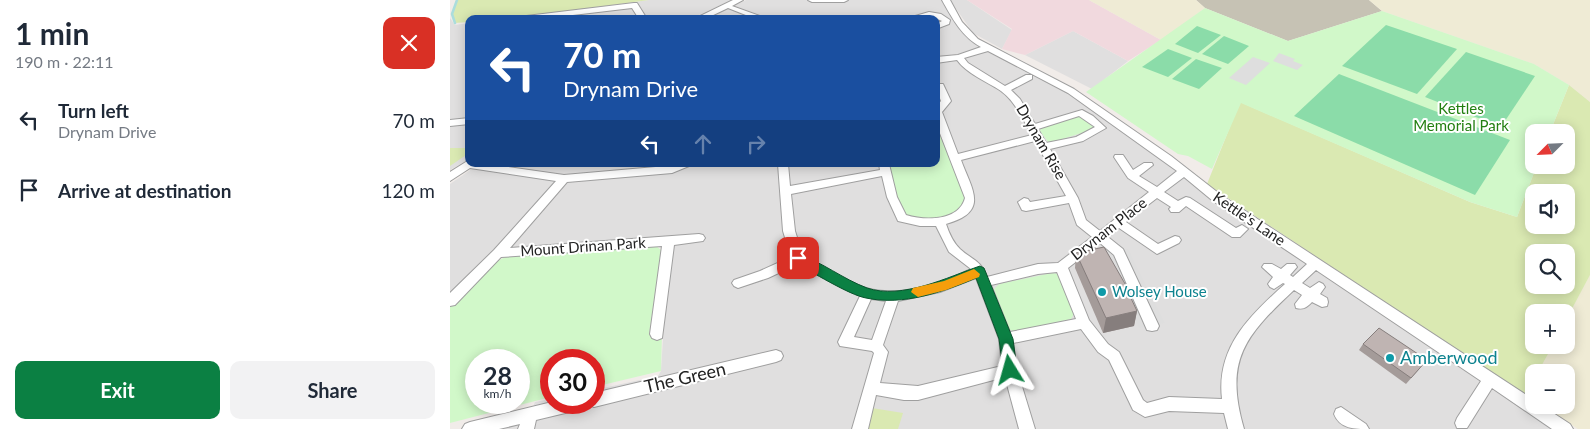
<!DOCTYPE html>
<html lang="en">
<head>
<meta charset="utf-8">
<style>
  :root { --surface:#fff; --page:#f2f2f3; --text:#1f2937; --muted:#747a83; --accent:#0b8043 }
  body { margin:0; font-family:Lato,sans-serif; background:var(--page); color:var(--text); height:100vh; display:flex; flex-direction:column; font-size:19px; white-space:nowrap }
  * { box-sizing:border-box; margin:0 }
  p { font-size:16px; color:var(--muted) }
  .icon { flex:none; width:28px; height:28px; fill:none; stroke:currentColor; stroke-width:2; stroke-linecap:round; stroke-linejoin:round }
  .map { position:relative; flex:1; overflow:hidden }
  .sheet { display:flex; flex-direction:column; background:var(--surface); width:450px }
  .sheet>* { flex:none }
  .top-card { position:absolute; left:15px; top:15px; width:475px; height:152px; border-radius:10px; box-shadow:0 2px 12px #0003; background:#1a4fa0; color:#fff; overflow:hidden }
  .needle { width:32px; rotate:246deg }
  .controls { position:absolute; left:1075px; top:124px; display:grid; gap:10px }
  .controls a { display:grid; place-items:center; width:50px; height:50px; border-radius:10px; background:var(--surface); box-shadow:0 2px 12px #0003; font-size:25px }
  .speed { position:absolute; left:15px; top:349px; display:flex; gap:10px; font-size:25px; font-weight:700; text-align:center }
  .speed>* { display:grid; place-content:center; width:65px; height:65px; border-radius:50%; background:var(--surface); box-shadow:0 2px 12px #0003; line-height:1 }
  .speed small { font-size:12px; font-weight:400 }
  .speed .limit { border:8px solid #d22; background:#fff; color:#111 }
  .pin { position:absolute; display:grid; place-items:center; width:42px; height:42px; color:#fff; margin:-21px; border-radius:10px; box-shadow:0 2px 8px #0006 }
  .me { position:absolute; width:55px; margin:-28px; rotate:352deg; stroke-linejoin:round; filter:drop-shadow(0 0 4px #0008) }
  .turn { display:flex; align-items:center; gap:18px; height:105px; padding:0 15px; font-size:22px }
  .turn .icon { width:65px; height:65px; stroke-width:2.5 }
  .turn b { display:block; font-size:35px; line-height:42px }
  .lanes { display:flex; align-items:center; height:48px; padding:0 15px; background:#0003; justify-content:center; gap:25px; direction:ltr }
  .lanes .off { opacity:.35 }
  .round { display:grid; place-items:center; flex:none; width:52px; height:52px; border-radius:10px; background:var(--page) }
  .summary { display:flex; align-items:center; justify-content:space-between; height:85px; padding:0 15px }
  h1 { font-size:30px; font-weight:700; line-height:38px }
  .action { display:flex; gap:10px; margin-top:auto; padding:10px 15px }
  .action a { flex:1; height:58px; border-radius:10px; background:var(--accent); color:#fff; font-size:20px; font-weight:700; line-height:58px; text-align:center }
  .action a+a { background:var(--page); color:var(--text) }
  ul { padding:0; list-style:none }
  li { display:flex; align-items:center; gap:15px; height:70px; padding:0 15px }
  li div { flex:1 }
  li b { display:block; font-size:19px }
  li em { font-style:normal }
  main { display:flex; flex:1; min-height:0 }
  .map>svg:first-child { display:block }
</style>
</head>
<body>
<main>
<section class="sheet">
<div class="summary"><div><h1>1 min</h1><p>190 m · 22:11</p></div><a class="round" style="background:#d93025;color:#fff"><svg class="icon" aria-label="close" viewBox="0 0 24 24"><path d="M6 6l12 12M18 6L6 18"/></svg></a></div>
<ul>
<li><svg class="icon" aria-label="left" viewBox="0 0 24 24"><path d="M17 20v-9H6M10 6l-5 5 5 5"/></svg><div><b>Turn left</b><p>Drynam Drive</p></div><em>70 m</em></li>
<li><svg class="icon" aria-label="arrive" viewBox="0 0 24 24"><path d="M6 21V4h12l-3 4 3 4H6"/></svg><div><b>Arrive at destination</b></div><em>120 m</em></li>
</ul>
<div class="action"><a>Exit</a><a>Share</a></div>
</section>
<div class="map">
<svg width="1140" height="429" viewBox="0 0 1140 429">
  <rect width="100%" height="100%" fill="#f1ece9"/>
  <g fill="#e0dfdf">
    <polygon points="199,0 282,0 242,18 59,19"/>
    <polygon points="296,0 494,0 524,41 616,90 1106,429 20,429 80,415 85,402 101,399 101,402 144,402 144,390 208,376 211,371 219,242 55,255 40,265 0,305 0,184 29,164 486,164 486,19 257,19"/>
    <polygon points="500,0 517,0 562,30 552,49 523,33"/>
    <polygon points="0,18 5,25 19,23 19,159 0,170"/>
    <polygon points="623,31 678,61 642,89 575,55"/>
  </g>
  <polygon fill="#f1d9de" points="517,0 639,0 711,40 678,61 623,31 575,55 552,49 562,29"/>
  <polygon fill="#c6c2b4" points="746,0 919,0 932,11 838,41 755,8"/>
  <g fill="#efebd5">
    <polygon points="639,0 746,0 755,8 711,40"/>
    <polygon points="919,0 1140,0 1140,102 1119,85 1084,64 932,11"/>
    <polygon points="1140,275 1140,429 1128,429 1091,405 1116,405 1116,372 1088,372 1103,345 1116,345 1116,320"/>
  </g>
  <g fill="#dae9b2" fill-rule="evenodd">
    <polygon points="7,0 199,0 59,19 19,19 19,22 5,23 2,14"/>
    <path d="M1119,85L1140,102V275L1116,320V312H1084V345H1103L1088,372H1084V381L1076,396L757,184L790,102L1020,202L1067,217L1087,165H1116V132H1100ZM1084,192H1116V225H1084ZM1084,252H1116V285H1084Z"/>
    <polygon points="0,148 19,148 19,153 0,166"/>
    <polygon points="422,408 453,413 448,429 416,429"/>
  </g>
  <g fill="#d1f8c9" fill-rule="evenodd">
    <polygon points="755,8 838,41 932,11 1084,64 1119,85 1100,132 1084,132 1084,165 1087,165 1067,217 1020,202 791,103 762,169 738,156 728,154 636,92"/>
    <polygon points="628,114 644,125 644,129 603,142 598,142 590,131 591,128"/>
    <path d="M486,123L515,199C508,220 468,226 452,212L438,164H486Z"/>
    <path d="M205,245L211,250L199,335L212,334L211,371L144,387V360H101V397L0,423V305C19,286 37,261 64,254ZM26,360H69V402H26Z"/>
    <polygon points="602,273 609,274 624,314 621,319 564,332 559,329 544,289 549,284"/>
  </g>
  <g fill="#8bdca9">
    <polygon points="936,25 1007,49 967,94 892,66"/>
    <polygon points="747,26 771,35 748,53 725,44"/>
    <polygon points="774,36 799,46 778,64 752,54"/>
    <polygon points="718,49 742,58 718,77 692,67"/>
    <polygon points="1016,52 1085,76 1051,127 975,97"/>
    <polygon points="746,59 772,68 749,89 722,79"/>
    <polygon points="889,74 1060,140 1025,195 844,116"/>
  </g>
  <g fill="#dedede">
    <polygon points="829,53 845,59 843,61 853,65 847,70 823,61"/>
    <polygon points="803,57 820,63 796,85 779,78"/>
    <polygon points="678,249 715,323 689,328 681,310 688,308 687,305 679,307 674,294 681,293 679,288 671,290 666,278 674,276 672,273 665,275 653,252"/>
    <polygon points="420,301 434,303 421,335 406,333"/>
  </g>
  <g fill="none" stroke-linecap="round" stroke-linejoin="round">
    <polyline stroke="#abdddc" stroke-width="2.5" points="5,23 2,14 7,0"/>
    <defs>
      <g id="minor">
        <polygon points="283,0 293,0 282,6 318,19 306,19 278,8 255,19 244,19"/>
        <polygon points="358,0 398,0 394,2 362,2"/>
        <path d="M492,0H500L512,22L528,39L624,89L721,156L771,195L1084,400V405H1091L1120,424L1123,429H1102L1042,388L1017,428H1007L1005,423L1007,418L1031,381L866,270L852,283L860,288L869,282L873,284L875,287L870,294L877,298L878,302L877,306L872,307L862,302C857,307 854,310 846,308L845,304L852,295L844,290C795,336 774,360 794,429H778L774,413L719,411L695,417L683,410L659,360L648,352L631,329L563,343L567,370L585,429H569L555,377L468,400H454L426,395L418,429H402L424,353L422,351L390,346L388,342L410,296L348,264L318,278L288,288L284,286L282,283L284,280L310,271L341,257L333,231L328,164H338L340,186L430,170L429,164H439L447,197L456,215C476,221 509,221 515,198L486,123V107L491,101L486,88L487,84H493L501,101L492,112L508,154L582,135C573,120 566,102 551,91C536,81 517,74 507,60L486,63V57L508,55L531,47C512,37 502,18 492,0ZM538,51L618,93L727,171L707,187L689,176L703,165L702,163H694L683,170L673,155H665L664,157L678,178L699,192L650,231L636,220L628,198L600,149L633,141L656,128L643,116L632,110L585,124L570,99L561,90L582,79V75H576L555,86L518,63L514,58ZM629,116L645,127L626,137L596,143L588,129ZM585,141L616,196L580,202L578,199L574,198L568,202L572,210L576,211L619,203L627,225L642,237L608,263L588,264L537,277C531,260 522,260 510,249C503,242 499,233 496,224C540,212 522,190 511,160ZM432,176L437,197L448,221L470,226H486L499,252L521,269C490,284 450,298 416,288C394,281 373,267 353,256L345,231L341,194ZM734,177L763,201L857,264L843,277L840,275L847,267L845,264H837L831,269L822,264H814L812,267L823,277L818,284L820,287L824,289L833,283L835,284C799,316 766,348 772,399L719,397L697,403L693,400L669,352L658,344L639,320L618,268L650,243L664,255L697,330L702,331L707,330L709,326L673,249L658,237L669,228L707,254L729,243L731,240L729,237L725,236L708,244L676,222L707,198L721,207L719,209L721,212H729L736,206L782,237H790L798,229L792,225L786,228L740,198L736,197L728,201L714,192ZM607,272L626,319L560,332L541,285L588,274ZM526,278L549,339L552,366L468,386L430,383L438,352L433,345L448,301L490,292ZM421,299L436,301L422,340L404,337Z"/>
        <polygon points="184,3 187,3 197,19 189,19 182,8 89,19 64,19 68,17"/>
        <polygon points="479,12 491,14 500,20 499,24 486,29 486,24 492,21 483,17 455,19"/>
        <polygon points="19,118 19,124 0,126 0,120"/>
        <polygon points="19,160 19,164 38,164 114,175 240,164 239,166 222,173 117,182 60,248 249,234 253,235 255,238 253,241 224,245 212,338 207,340 202,338 200,334 212,246 51,257 5,305 0,306 0,293 44,250 106,181 20,168 0,181 0,172"/>
        <polygon points="326,350 331,352 333,356 331,360 326,362 144,407 138,404 137,407 132,409 86,420 84,429 68,429 70,424 49,429 12,429 15,424 20,422 102,402 144,402 144,393"/>
        <path d="M891,407L916,424L919,429C904,429 890,429 884,414L886,409Z"/>
      </g>
    </defs>
    <use href="#minor" stroke="#9f9f9f" stroke-width="2"/>
    <use href="#minor" fill="#fff" fill-rule="evenodd"/>
  </g>
  <g fill="#a49b99">
    <polygon points="626,253 681,299 687,311 684,326 653,333 625,268"/>
    <polygon points="913,344 977,360 956,384 909,350"/>
  </g>
  <polygon fill="#867e7d" points="687,311 684,326 653,333 656,318"/>
  <g fill="#bfb4b2" stroke="#867e7d">
    <polygon points="654,247 682,296 680,296 687,311 656,318 626,253"/>
    <polygon points="929,328 977,360 961,378 913,344"/>
  </g>
  <path fill="#0b8043" stroke="#07532c" d="M348,254C372,262 393,279 417,288C452,300 498,277 530,266L534,268L563,339L567,370L565,374L560,376L555,374L553,370L549,339L526,278C493,292 453,306 416,298C399,295 361,271 343,262L342,258L343,255Z"/>
  <polygon fill="#f59e0b" points="524,269 530,274 529,277 496,290 468,297 461,292 463,288 494,281"/>
  <g fill="#0f9aa8" stroke="#fff" stroke-width="2">
    <circle cx="652" cy="292" r="5"/>
    <circle cx="940" cy="358" r="5"/>
  </g>
  <g text-anchor="middle" stroke-width="4" stroke-linejoin="round" paint-order="stroke">
    <g font-size="15" fill="#227f11" stroke="#fff">
      <text x="1011" y="114">Kettles<tspan x="1011" dy="17">Memorial Park</tspan></text>
    </g>
    <g font-size="15" fill="#222" stroke="#fff">
      <text transform="translate(591 142) rotate(60)" y="5">Drynam Rise</text>
      <text transform="translate(799 219) rotate(34)" y="5">Kettle's Lane</text>
      <text transform="translate(659 229) rotate(-38)" y="5">Drynam Place</text>
      <text transform="translate(133 247) rotate(-4)" y="5">Mount Drinan Park</text>
    </g>
    <g font-size="15" fill="#0d838f" stroke="#fff" text-anchor="start">
      <text x="662" y="297">Wolsey House</text>
    </g>
    <g font-size="18" fill="#0d838f" stroke="#fff" text-anchor="start">
      <text x="950" y="364">Amberwood</text>
    </g>
    <g font-size="18" fill="#222" stroke="#fff">
      <text transform="translate(235 378) rotate(-13)" y="6">The Green</text>
    </g>
  </g>
</svg>
<div class="controls">
<a><svg class="needle" viewBox="-14 -14 28 28"><path d="M0-13l5 13h-10z" fill="#e53935"/><path d="M0 13l5-13h-10z" fill="#747a83"/></svg></a>
<a><svg class="icon" aria-label="sound" viewBox="0 0 24 24"><path d="M4 9h4l5-4v14l-5-4H4zM17 9q2 3 0 6"/></svg></a>
<a><svg class="icon" aria-label="search" viewBox="0 0 24 24"><circle cx="10" cy="10" r="6"/><path d="M15 15l6 6"/></svg></a>
<a>+</a>
<a>−</a>
</div>
<div class="speed"><div>28<small>km/h</small></div><div class="limit">30</div></div>
<div class="pin" style="left:348px;top:258px;background:#d93025"><svg class="icon" aria-label="arrive" viewBox="0 0 24 24"><path d="M6 21V4h12l-3 4 3 4H6"/></svg></div>
<svg class="me" style="left:560px;top:370px" viewBox="-20 -20 40 40"><path d="M0-17L14 15 0 8-14 15z" fill="#0b8043" stroke="#fff" stroke-width="4"/></svg>
<div class="top-card">
<div class="turn"><svg class="icon" aria-label="left" viewBox="0 0 24 24"><path d="M17 20v-9H6M10 6l-5 5 5 5"/></svg><div><b>70 m</b>Drynam Drive</div></div>
<div class="lanes"><svg class="icon" aria-label="left" viewBox="0 0 24 24"><path d="M17 20v-9H6M10 6l-5 5 5 5"/></svg><svg class="icon off" aria-label="ahead" viewBox="0 0 24 24"><path d="M12 20V5M6 11l6-6 6 6"/></svg><svg class="icon off" aria-label="right" viewBox="0 0 24 24"><path d="M7 20v-9h11M14 6l5 5-5 5"/></svg></div>
</div>
</div>
</main>
</body>
</html>
